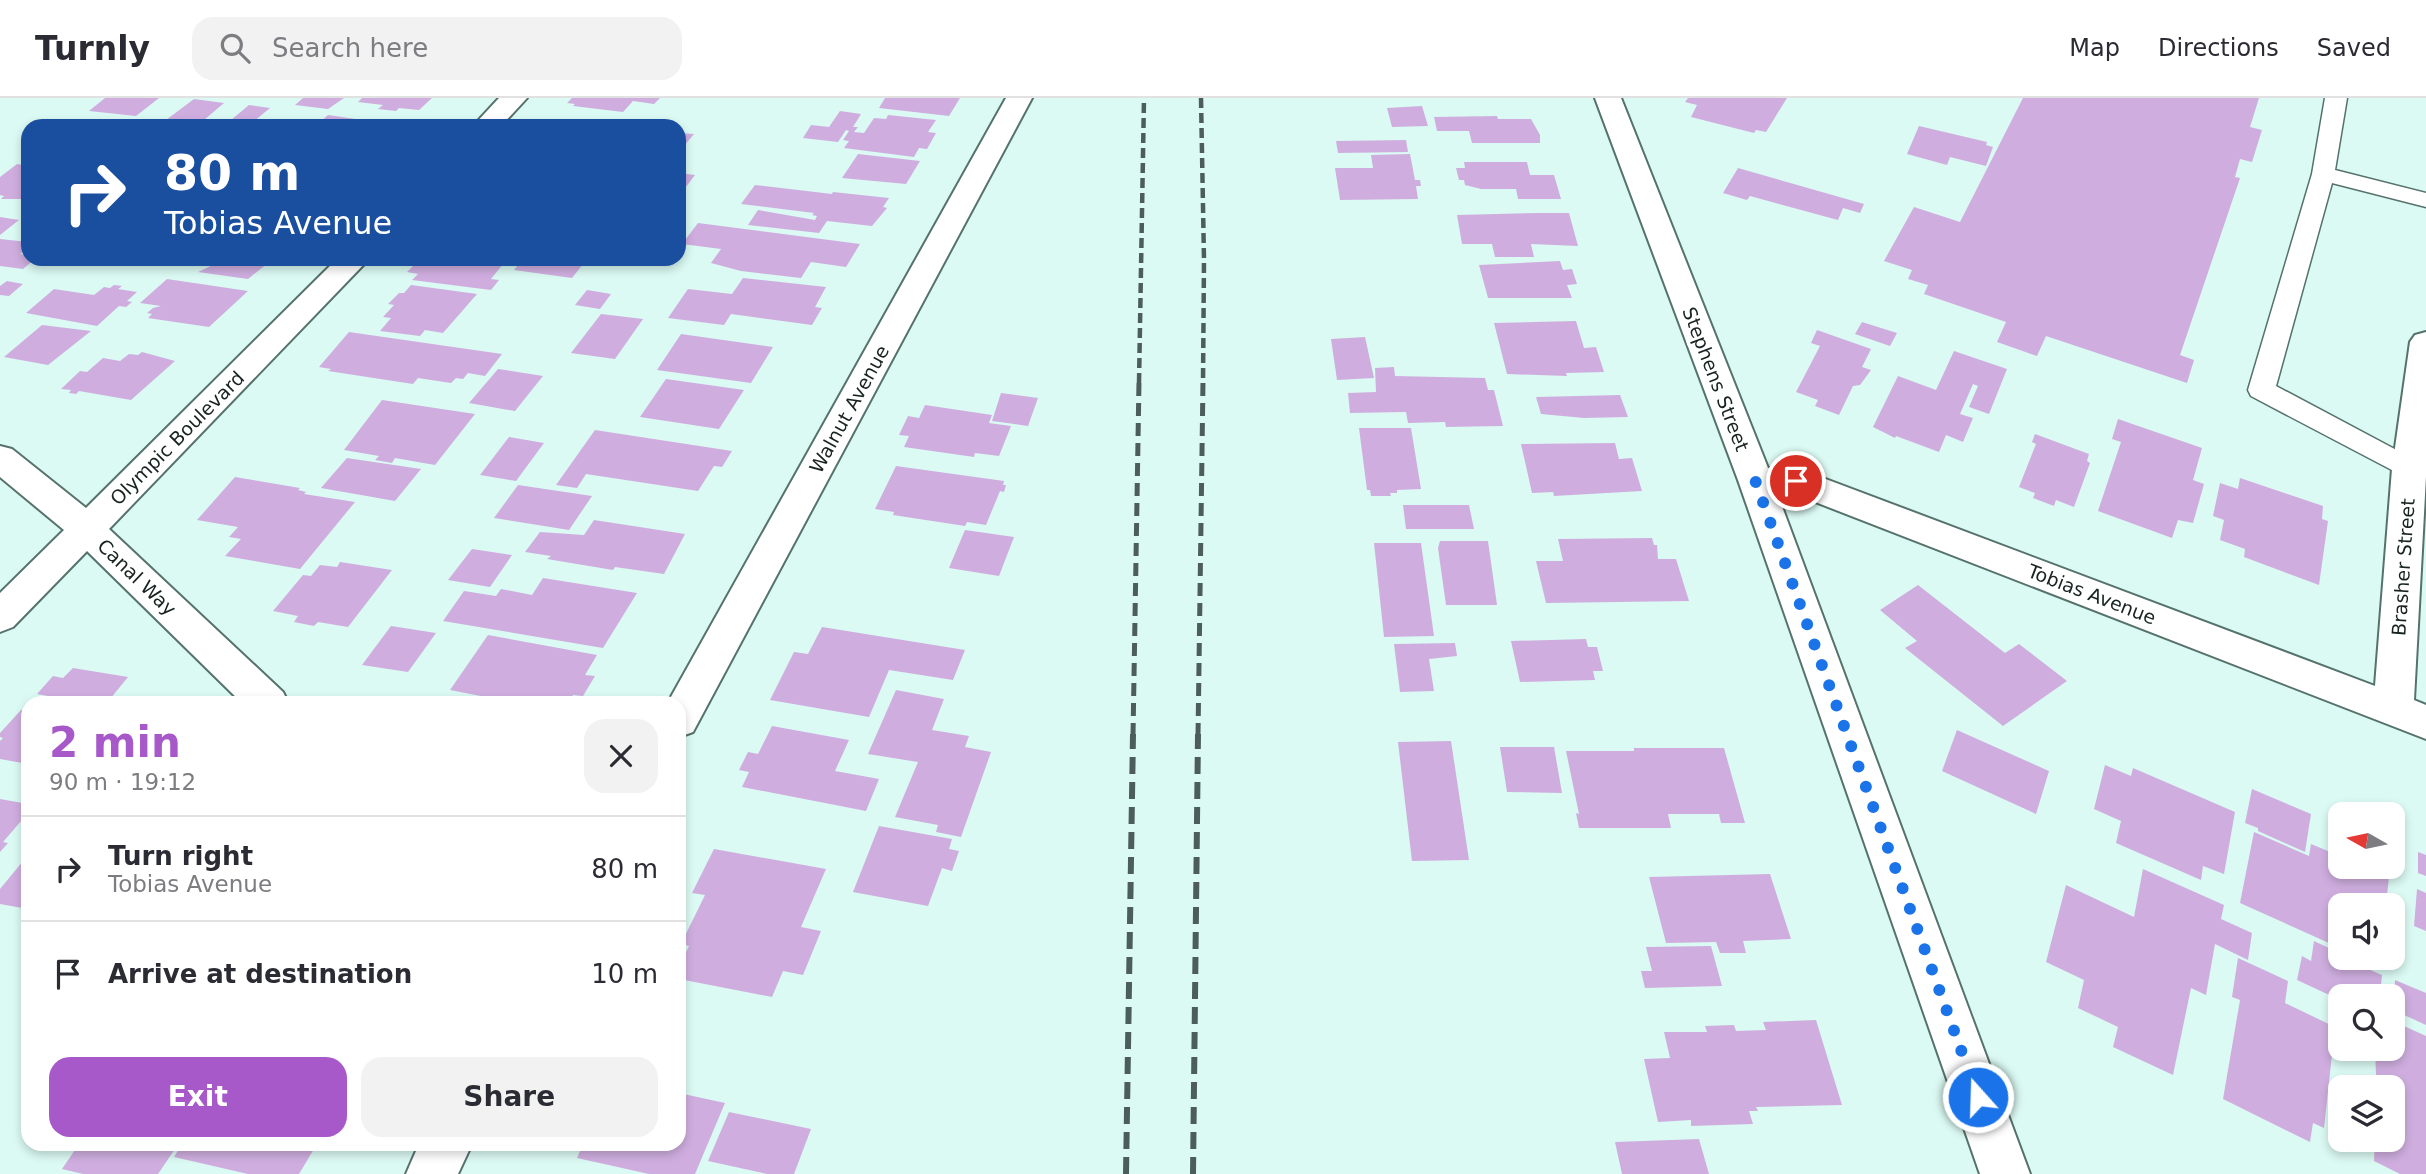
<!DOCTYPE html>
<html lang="en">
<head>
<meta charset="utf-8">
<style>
  :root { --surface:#fff; --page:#f2f2f3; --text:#2b2b33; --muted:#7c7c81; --line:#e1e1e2; --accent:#a758c9 }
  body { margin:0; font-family:"DejaVu Sans",sans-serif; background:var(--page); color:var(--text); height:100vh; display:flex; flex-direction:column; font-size:26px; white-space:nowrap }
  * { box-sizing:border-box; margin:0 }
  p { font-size:23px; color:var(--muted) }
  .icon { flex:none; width:38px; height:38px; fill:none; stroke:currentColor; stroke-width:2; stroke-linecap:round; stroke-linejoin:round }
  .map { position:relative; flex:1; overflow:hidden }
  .side { position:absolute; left:21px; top:598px; width:665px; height:455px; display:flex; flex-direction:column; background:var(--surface); border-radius:21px; box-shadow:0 4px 10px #0003 }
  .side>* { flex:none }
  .hud { position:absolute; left:21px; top:21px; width:665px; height:147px; border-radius:21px; box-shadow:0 4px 10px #0003; background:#1a4fa0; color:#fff; overflow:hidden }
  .needle { width:46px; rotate:279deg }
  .buttons { position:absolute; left:2328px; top:704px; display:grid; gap:14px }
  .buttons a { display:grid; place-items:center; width:77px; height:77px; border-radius:14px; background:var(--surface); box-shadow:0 4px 10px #0003; font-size:35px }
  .pin { position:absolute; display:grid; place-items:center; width:60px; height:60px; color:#fff; margin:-30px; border:4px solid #fff; border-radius:50%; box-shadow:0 2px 7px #0007 }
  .me { position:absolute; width:77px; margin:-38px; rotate:340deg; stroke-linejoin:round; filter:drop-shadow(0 0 5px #0008) }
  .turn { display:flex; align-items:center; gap:24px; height:147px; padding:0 28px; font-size:32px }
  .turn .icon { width:91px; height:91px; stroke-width:2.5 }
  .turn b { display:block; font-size:49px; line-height:60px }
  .round { display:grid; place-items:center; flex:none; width:74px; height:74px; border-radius:21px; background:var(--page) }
  .head { display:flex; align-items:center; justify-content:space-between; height:119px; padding:0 28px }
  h1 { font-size:42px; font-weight:600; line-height:52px; color:var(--accent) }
  .cta { display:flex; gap:14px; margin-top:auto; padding:14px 28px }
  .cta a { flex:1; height:80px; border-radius:21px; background:var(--accent); color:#fff; font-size:28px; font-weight:600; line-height:80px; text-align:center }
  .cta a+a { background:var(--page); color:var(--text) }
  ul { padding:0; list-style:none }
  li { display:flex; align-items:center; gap:21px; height:105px; padding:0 28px; border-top:2px solid var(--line) }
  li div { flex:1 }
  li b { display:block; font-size:26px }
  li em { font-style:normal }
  header { display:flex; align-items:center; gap:42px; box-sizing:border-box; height:98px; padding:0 35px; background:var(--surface); border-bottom:2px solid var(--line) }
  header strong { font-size:33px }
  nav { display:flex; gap:38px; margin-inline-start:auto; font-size:24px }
  .search { width:490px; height:63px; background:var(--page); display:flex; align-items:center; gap:18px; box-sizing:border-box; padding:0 24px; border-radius:21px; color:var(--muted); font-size:26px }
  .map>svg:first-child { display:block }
</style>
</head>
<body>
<header>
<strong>Turnly</strong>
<div class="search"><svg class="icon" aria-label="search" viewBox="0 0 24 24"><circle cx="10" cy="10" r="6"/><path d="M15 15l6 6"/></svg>Search here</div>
<nav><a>Map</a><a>Directions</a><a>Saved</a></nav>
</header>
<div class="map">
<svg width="2426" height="1076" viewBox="0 0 2426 1076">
  <rect width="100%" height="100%" fill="#dbfaf3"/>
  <g fill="#cfaedf">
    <polygon points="105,0 159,0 136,18 89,13"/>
    <polygon points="303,0 344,0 328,11 295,7"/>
    <polygon points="362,0 432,0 419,12 399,10 396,13 378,11 383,7 358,4"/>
    <polygon points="572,0 660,0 654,6 633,3 623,14 573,8 575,6 567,5"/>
    <polygon points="885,0 960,0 949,18 879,10"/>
    <polygon points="1688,0 1787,0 1766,34 1756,32 1754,35 1691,19 1697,7 1685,4"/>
    <polygon points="2023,0 2259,0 2250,29 2262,32 2252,64 2240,61 2235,79 2240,80 2180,257 2194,262 2187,285 2046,238 2037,258 1997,244 2006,224 1924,196 1928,187 1908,181 1912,172 1884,163 1914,109 1960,124"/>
    <polygon points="194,1 224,5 197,28 158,28"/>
    <polygon points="249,7 270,10 252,25 231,22"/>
    <polygon points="1422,8 1428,28 1392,29 1387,10"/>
    <polygon points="840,13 861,16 853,29 858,29 854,34 864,35 874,20 886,21 888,17 936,22 928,34 936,35 927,51 919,50 914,59 844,50 849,43 843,42 849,33 846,32 838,44 803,40 811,27 829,29"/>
    <polygon points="328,17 369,23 367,24 382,28 316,28"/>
    <polygon points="1497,18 1498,21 1531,21 1540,37 1540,45 1472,45 1469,33 1437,33 1434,19"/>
    <polygon points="1919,28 1987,44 1986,47 1993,49 1986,68 1950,59 1947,67 1907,56"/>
    <polygon points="679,35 694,36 684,48 679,47"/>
    <polygon points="1406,42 1408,54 1338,55 1336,43"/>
    <polygon points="858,56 920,63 906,86 842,80"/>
    <polygon points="1410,56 1415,82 1420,82 1421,88 1416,88 1418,101 1340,102 1335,70 1373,70 1371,57"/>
    <polygon points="1464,64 1527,64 1530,77 1554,77 1561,101 1518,101 1516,91 1481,91 1465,87 1464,82 1459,82 1456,70 1465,70"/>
    <polygon points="17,66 28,68 28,101 1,101 4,98 0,97 0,79"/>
    <polygon points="1738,70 1864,106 1860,115 1843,110 1838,122 1750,98 1747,102 1723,95"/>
    <polygon points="679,75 695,77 679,98"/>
    <polygon points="755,87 832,96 833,94 889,100 883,109 887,110 872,128 827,123 819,135 748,127 758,112 815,122 817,118 812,117 814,115 741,106"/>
    <polygon points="1538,115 1569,115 1578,148 1531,146 1534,159 1495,159 1492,146 1462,146 1457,117"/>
    <polygon points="0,119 19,122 0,137"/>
    <polygon points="698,125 860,146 846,169 811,164 801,180 741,173 711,165 721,151 682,146"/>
    <polygon points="0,141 28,144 28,150 20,156 28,157 28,161 35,161 23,171 0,168"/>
    <polygon points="185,161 273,161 248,181 198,174 215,166"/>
    <polygon points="420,161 507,161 491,181 499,182 491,192 412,182 418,176 407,174"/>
    <polygon points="523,161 587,161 572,180 514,172"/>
    <polygon points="1560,163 1563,172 1572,171 1577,186 1567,187 1572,200 1488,200 1479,167"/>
    <polygon points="743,180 826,189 815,209 822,210 812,227 731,216 724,227 668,220 688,191 732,196"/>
    <polygon points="167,181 248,193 209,229 148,220 152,216 147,215 153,210 161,208 140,205"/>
    <polygon points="7,183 23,186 9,198 0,197 0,188"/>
    <polygon points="114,187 122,188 118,191 137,194 127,203 132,204 126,209 119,208 97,228 26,215 54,191 94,197 104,189 110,190"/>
    <polygon points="411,187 477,196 443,235 425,232 420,238 380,233 391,220 383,219 394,207 388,206 399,195 404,195"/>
    <polygon points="587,192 611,196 600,211 575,207"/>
    <polygon points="601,216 643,221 615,261 571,255"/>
    <polygon points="1576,223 1584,250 1596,249 1604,274 1566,275 1567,278 1507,276 1494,225"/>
    <polygon points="1862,224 1897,235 1890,248 1855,236"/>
    <polygon points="42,227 91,233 48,267 4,259"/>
    <polygon points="1817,232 1871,251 1862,269 1871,272 1860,287 1853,288 1839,317 1815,308 1818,302 1796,294 1820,248 1811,245"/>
    <polygon points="349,234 502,256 485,278 468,275 463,281 456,280 451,285 418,280 413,286 328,273 331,271 319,269"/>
    <polygon points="681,236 773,249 751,285 657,272"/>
    <polygon points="1365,239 1374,280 1337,282 1331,241"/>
    <polygon points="1954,253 2007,271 1989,316 1969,309 1978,288 1973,286 1960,316 1973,320 1963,344 1946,337 1939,354 1896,338 1895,340 1873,329 1898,278 1936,292"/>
    <polygon points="142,254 175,263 131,302 79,293 76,296 69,295 71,292 61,291 80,273 87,274 103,260 120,263 129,256 138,257"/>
    <polygon points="1394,269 1395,278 1485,280 1488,292 1494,292 1503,328 1446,329 1445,324 1408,325 1406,314 1350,315 1348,295 1376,294 1375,270"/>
    <polygon points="498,271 543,278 515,313 469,305"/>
    <polygon points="666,281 744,292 719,331 640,319"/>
    <polygon points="1001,295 1038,300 1028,328 992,323"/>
    <polygon points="1620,297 1628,319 1584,320 1541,316 1536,299"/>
    <polygon points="382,302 475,316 435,367 395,360 392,365 375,362 379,358 344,352"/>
    <polygon points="925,307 992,317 989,325 1011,328 999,358 975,355 974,359 904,349 909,338 899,337 908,318 919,320"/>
    <polygon points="2118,321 2202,350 2193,382 2204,386 2193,425 2178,422 2172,440 2098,413 2121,344 2112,341"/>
    <polygon points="1359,330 1411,330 1421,391 1397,392 1397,395 1390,395 1391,398 1371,398 1370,392 1367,392"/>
    <polygon points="595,332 732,353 722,369 714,368 698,393 586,376 577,390 556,387"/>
    <polygon points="2035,336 2089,356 2087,363 2090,365 2074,409 2056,402 2054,408 2033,400 2035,395 2019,389 2036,346 2032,344"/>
    <polygon points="509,339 544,345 516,383 480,377"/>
    <polygon points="1615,345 1619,361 1632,360 1642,393 1554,398 1553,394 1532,395 1521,346"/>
    <polygon points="347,360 421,371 395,403 321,390"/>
    <polygon points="896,368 1004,383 1003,387 1006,387 1004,394 1000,393 986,427 967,424 965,428 893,417 894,414 875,411"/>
    <polygon points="235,379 300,390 298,392 306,394 304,396 355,404 300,471 225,458 241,441 229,439 238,429 197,422"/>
    <polygon points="2240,380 2323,408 2322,421 2328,423 2319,487 2244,459 2245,451 2220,442 2224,422 2213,418 2220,385 2238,391"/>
    <polygon points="518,387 592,398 569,432 494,420"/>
    <polygon points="1403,407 1469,407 1474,431 1406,431"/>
    <polygon points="594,422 685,436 664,476 615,469 613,472 547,461 551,458 525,454 540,434 584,437"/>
    <polygon points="965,432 1014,439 999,478 949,470"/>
    <polygon points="1652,440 1654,447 1657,447 1658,461 1676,461 1689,503 1546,505 1536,463 1563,463 1558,441"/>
    <polygon points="1440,443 1488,443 1497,507 1446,507 1438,450"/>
    <polygon points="1374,445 1421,445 1434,538 1384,539"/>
    <polygon points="472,451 512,457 490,489 448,482"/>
    <polygon points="340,464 392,472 348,529 318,524 314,528 294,524 298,518 273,513 303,477 311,478 320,467 337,469"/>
    <polygon points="543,480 637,495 603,550 443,523 464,493 496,498 501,491 532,497"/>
    <polygon points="1918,487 2005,555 2019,546 2067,583 2003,628 1905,550 1917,543 1880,512"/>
    <polygon points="391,528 436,535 408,574 362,567"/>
    <polygon points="822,529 965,552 953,582 889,572 869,619 770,602 794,554 808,556"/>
    <polygon points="488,537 597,557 585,577 595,578 583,598 573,597 568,606 522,606 450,592"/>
    <polygon points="1586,541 1588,549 1597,549 1603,573 1593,573 1595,582 1520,584 1511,543"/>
    <polygon points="1455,545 1457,558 1429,561 1434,593 1400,594 1394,546"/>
    <polygon points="73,570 128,579 106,606 41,606 48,598 37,596 53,578 63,580"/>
    <polygon points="896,592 944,601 932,632 969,638 965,649 991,654 961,739 936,734 938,727 895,719 918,664 868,656"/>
    <polygon points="21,612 28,613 28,666 0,661 0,643 3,640 0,639 0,635"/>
    <polygon points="772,628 849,642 835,673 879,681 866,713 742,689 749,674 739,672 748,654 758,656"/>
    <polygon points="1957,632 2049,673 2036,716 1942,673"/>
    <polygon points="1451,643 1469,762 1412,763 1398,644"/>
    <polygon points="1500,649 1554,649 1562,695 1507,694"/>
    <polygon points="1634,650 1724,650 1745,725 1721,725 1719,716 1668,716 1671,730 1579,730 1576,715 1579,716 1566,653 1634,653"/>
    <polygon points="2105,667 2131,678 2133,670 2235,714 2224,776 2203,768 2201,782 2116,745 2121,723 2094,711"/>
    <polygon points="2252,691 2311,716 2305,754 2258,733 2258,730 2245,725"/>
    <polygon points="0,701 28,706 28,715 3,744 8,745 0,754"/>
    <polygon points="879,728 952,741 949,751 959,753 952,773 942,770 928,808 853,794"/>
    <polygon points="2254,734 2309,758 2311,746 2340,758 2340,768 2363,768 2389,779 2386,807 2340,807 2340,850 2240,805"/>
    <polygon points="714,751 826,771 801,829 821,833 803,877 783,873 772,899 679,881 679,868 689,848 681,846 705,797 692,795"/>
    <polygon points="2418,754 2426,757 2426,778 2418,775"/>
    <polygon points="28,757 28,811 0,806 0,791"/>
    <polygon points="2143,771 2224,807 2221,821 2252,835 2248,862 2215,846 2206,897 2191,890 2173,977 2113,949 2118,929 2078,910 2084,882 2046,864 2066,787 2134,819"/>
    <polygon points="1770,776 1791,841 1743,843 1746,855 1720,855 1716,844 1666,845 1649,779"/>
    <polygon points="2417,791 2426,795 2426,833 2414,828"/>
    <polygon points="2314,843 2331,851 2340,859 2382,877 2380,898 2340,898 2340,902 2297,882 2302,858 2311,863"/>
    <polygon points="1711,848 1722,888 1645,890 1641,873 1652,873 1646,849"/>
    <polygon points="2238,860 2288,883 2285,905 2335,929 2324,1030 2313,1025 2310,1044 2223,1001 2240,902 2232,899"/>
    <polygon points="2395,882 2426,895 2426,927 2393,912"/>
    <polygon points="1816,922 1842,1007 1756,1009 1758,1013 1749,1013 1753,1026 1691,1028 1691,1022 1658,1024 1644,961 1670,960 1664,934 1707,934 1705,928 1734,927 1736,933 1766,932 1763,924"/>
    <polygon points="2395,924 2426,938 2426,1076 2400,1076 2374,1063 2375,1041 2392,1041 2392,985 2376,977 2375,951 2393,958"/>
    <polygon points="679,995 725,1005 695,1076 649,1076 577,1060 583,1046 679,1046"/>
    <polygon points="729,1014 811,1031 794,1076 767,1076 708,1063"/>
    <polygon points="1699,1041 1709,1076 1622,1076 1615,1044"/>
    <polygon points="79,1046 153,1046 175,1051 158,1076 83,1076 62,1071"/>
    <polygon points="182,1046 317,1046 299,1076 248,1076 174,1059"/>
  </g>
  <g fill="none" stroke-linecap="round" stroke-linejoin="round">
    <defs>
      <polygon id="lane" points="2325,0 2347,0 2335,72 2426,95 2426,109 2332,85 2276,288 2419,364 2423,371 2419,378 2409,381 2251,298 2248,292 2312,76"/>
      <g id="street">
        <polygon points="499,0 527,0 501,28 473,28"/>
        <polygon points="1006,0 1032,0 693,634 679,639 679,606 667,606"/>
        <polygon points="1595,0 1621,0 1768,370 1795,370 1807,374 2375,588 2392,371 2410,244 2415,237 2426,234 2426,378 2414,602 2426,607 2426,641 1792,395 1777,395 2030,1076 1980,1076 1738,382"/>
        <polygon points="337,161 369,161 109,431 283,594 289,606 243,606 87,453 13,529 0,534 0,495 64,432 0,379 0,348 12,351 86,410"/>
        <polygon points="419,1046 472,1046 458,1076 406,1076"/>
      </g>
    </defs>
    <use href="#lane" stroke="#56726c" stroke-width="3"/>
    <use href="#street" stroke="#56726c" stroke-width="4"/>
    <use href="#lane" fill="#fff" fill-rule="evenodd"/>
    <use href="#street" fill="#fff" fill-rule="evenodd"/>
    <g stroke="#4d5e5a" stroke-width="4.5" stroke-dasharray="10 5" stroke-linecap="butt">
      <polyline points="1201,0 1204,162 1203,285"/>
      <polyline points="1139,285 1144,0"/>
    </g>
    <g stroke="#4d5e5a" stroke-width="5" stroke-dasharray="13 7" stroke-linecap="butt">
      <polyline points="1133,638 1139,283"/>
      <polyline points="1198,638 1203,283"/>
    </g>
    <g stroke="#4d5e5a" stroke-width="6" stroke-dasharray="17 8" stroke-linecap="butt">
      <polyline points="1126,1076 1133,636"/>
      <polyline points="1193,1076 1198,636"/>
    </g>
  </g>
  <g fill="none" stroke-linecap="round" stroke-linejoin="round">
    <polyline stroke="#1a73e8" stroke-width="12" stroke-dasharray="0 21.6" points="1796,383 1755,382 1978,999"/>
  </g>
  <g text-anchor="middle" stroke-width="7" stroke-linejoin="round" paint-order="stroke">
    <g font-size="19" fill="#182321" stroke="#fff">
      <text transform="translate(1716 281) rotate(69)" y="7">Stephens Street</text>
      <text transform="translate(849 311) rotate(-61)" y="7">Walnut Avenue</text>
      <text transform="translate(177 340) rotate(-45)" y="7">Olympic Boulevard</text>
      <text transform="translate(2403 469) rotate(-86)" y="7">Brasher Street</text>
      <text transform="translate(137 479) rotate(44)" y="7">Canal Way</text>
      <text transform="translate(2092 496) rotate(21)" y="7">Tobias Avenue</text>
    </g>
  </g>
</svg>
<div class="buttons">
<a><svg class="needle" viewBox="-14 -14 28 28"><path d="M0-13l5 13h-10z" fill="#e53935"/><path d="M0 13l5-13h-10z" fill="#7c7c81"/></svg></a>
<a><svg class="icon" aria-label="sound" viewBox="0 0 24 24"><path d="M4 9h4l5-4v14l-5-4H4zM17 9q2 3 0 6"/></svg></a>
<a><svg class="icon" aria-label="search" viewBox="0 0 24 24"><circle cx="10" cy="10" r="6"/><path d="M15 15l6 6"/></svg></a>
<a><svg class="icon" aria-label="layers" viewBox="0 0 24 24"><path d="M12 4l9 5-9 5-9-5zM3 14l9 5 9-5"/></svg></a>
</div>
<div class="pin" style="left:1796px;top:383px;background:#d93025"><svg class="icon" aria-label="arrive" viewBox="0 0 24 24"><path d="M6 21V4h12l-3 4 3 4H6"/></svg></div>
<svg class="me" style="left:1978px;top:999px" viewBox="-20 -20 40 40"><circle r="17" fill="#1a73e8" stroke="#fff" stroke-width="3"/><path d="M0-11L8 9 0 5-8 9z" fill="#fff"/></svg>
<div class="hud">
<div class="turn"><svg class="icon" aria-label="right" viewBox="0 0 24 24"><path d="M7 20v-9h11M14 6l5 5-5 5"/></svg><div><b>80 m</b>Tobias Avenue</div></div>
</div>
<section class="side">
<div class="head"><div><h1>2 min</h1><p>90 m · 19:12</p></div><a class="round"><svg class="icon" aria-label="close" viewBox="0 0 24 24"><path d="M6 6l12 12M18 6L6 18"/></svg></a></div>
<ul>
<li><svg class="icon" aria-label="right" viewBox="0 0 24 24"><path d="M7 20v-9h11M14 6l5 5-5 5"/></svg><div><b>Turn right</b><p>Tobias Avenue</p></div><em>80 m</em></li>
<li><svg class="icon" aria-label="arrive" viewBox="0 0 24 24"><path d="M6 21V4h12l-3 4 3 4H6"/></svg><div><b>Arrive at destination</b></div><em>10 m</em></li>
</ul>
<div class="cta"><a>Exit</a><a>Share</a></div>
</section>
</div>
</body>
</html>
